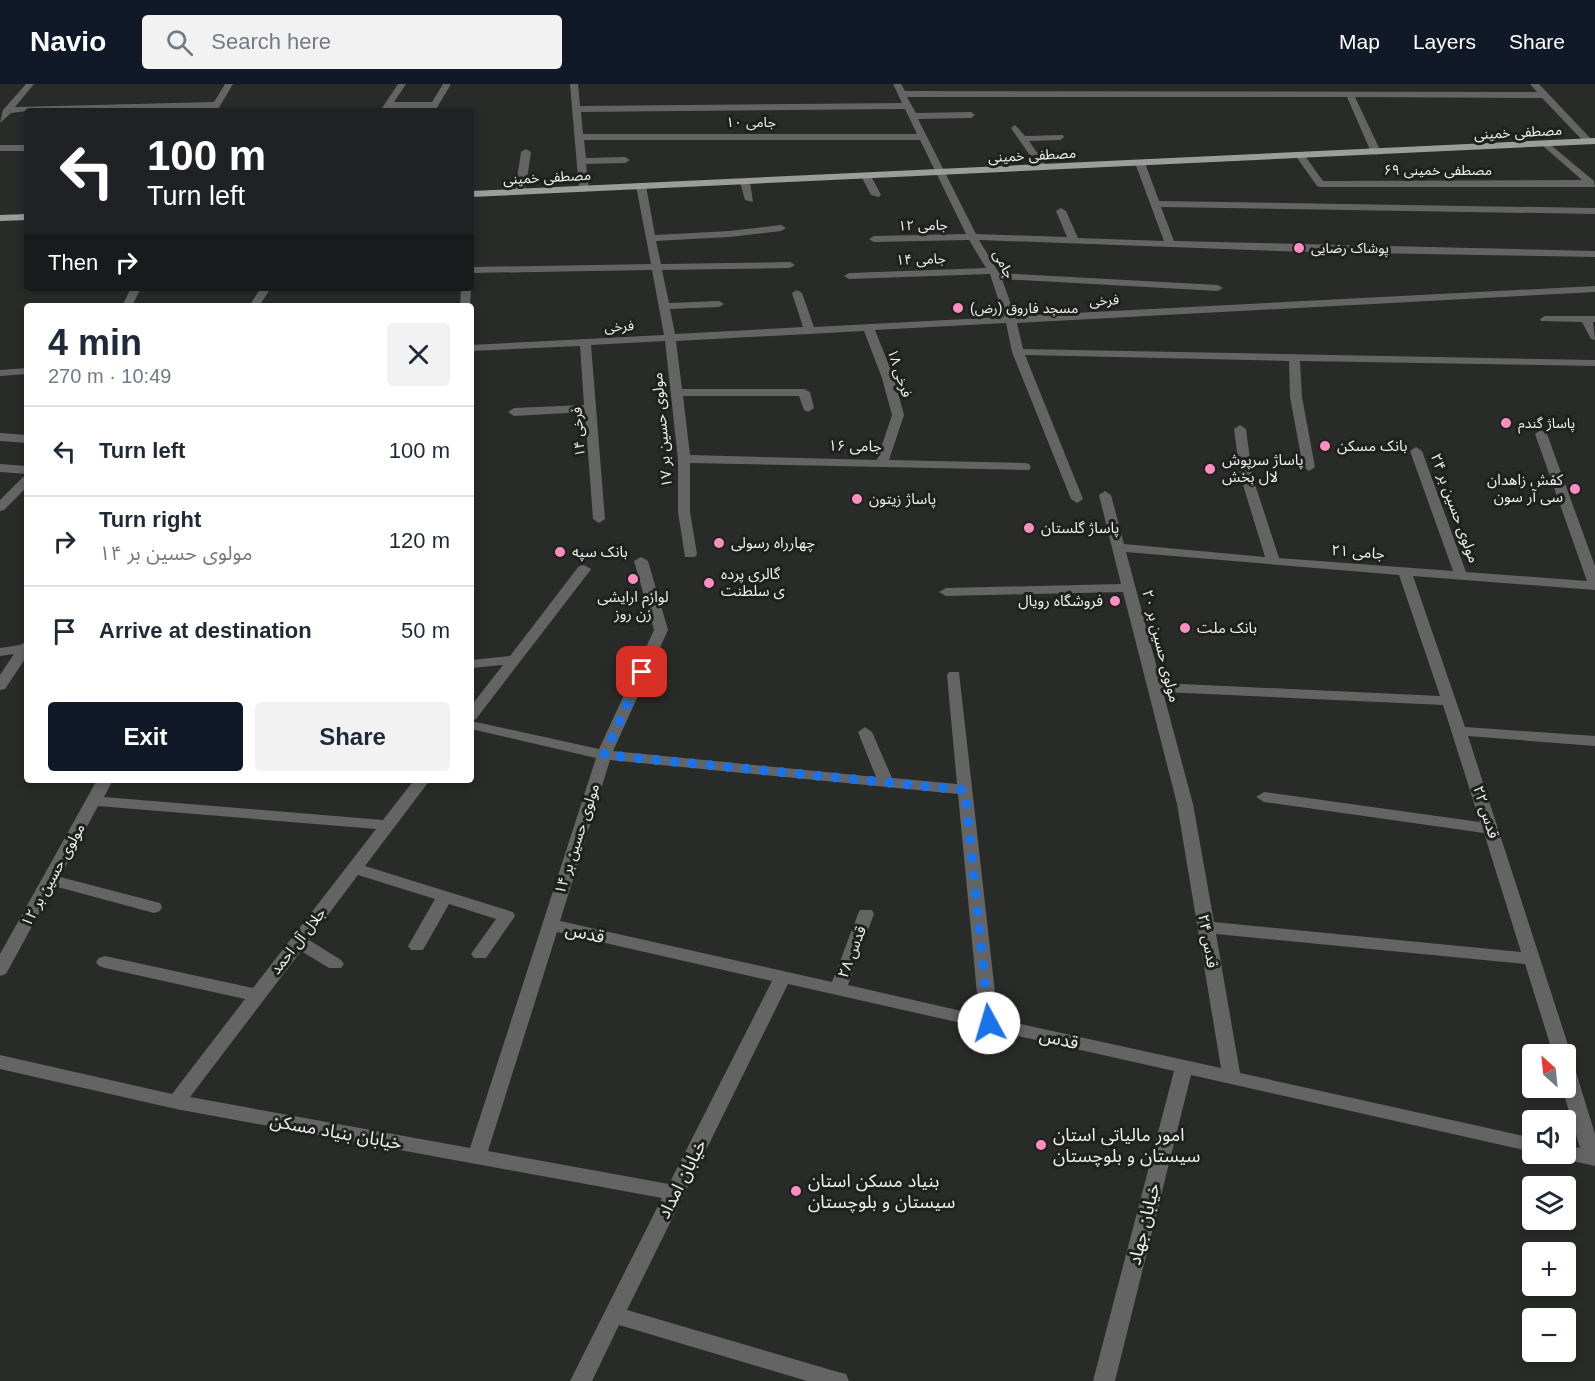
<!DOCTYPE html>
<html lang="en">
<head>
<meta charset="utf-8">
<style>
  :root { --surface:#fff; --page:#f2f2f3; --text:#1f2937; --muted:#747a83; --line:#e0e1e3; --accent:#111827 }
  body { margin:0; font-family:Arial,"Noto Sans Arabic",sans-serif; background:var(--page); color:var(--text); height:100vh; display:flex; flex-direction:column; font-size:22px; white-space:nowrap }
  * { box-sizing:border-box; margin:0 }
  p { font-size:20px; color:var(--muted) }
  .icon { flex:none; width:33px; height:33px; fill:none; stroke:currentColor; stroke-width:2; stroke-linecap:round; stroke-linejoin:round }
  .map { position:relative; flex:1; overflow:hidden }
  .sheet { position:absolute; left:24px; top:219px; width:450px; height:480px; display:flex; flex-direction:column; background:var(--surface); border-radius:6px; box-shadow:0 3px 9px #0003 }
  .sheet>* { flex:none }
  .top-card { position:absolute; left:24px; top:24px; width:450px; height:183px; border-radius:6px; box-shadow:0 3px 9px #0003; background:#202124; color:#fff; overflow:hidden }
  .needle { width:39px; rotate:333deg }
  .controls { position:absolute; left:1522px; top:960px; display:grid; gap:12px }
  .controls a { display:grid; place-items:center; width:54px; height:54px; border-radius:6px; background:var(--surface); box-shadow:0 3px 9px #0003; font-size:30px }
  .pin { position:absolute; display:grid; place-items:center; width:51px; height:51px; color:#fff; margin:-26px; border-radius:12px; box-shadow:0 3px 9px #0006 }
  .me { position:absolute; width:66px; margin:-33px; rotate:354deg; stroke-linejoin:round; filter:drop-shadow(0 0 4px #0008) }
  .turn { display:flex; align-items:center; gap:21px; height:126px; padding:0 24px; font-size:27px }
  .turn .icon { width:78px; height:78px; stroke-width:2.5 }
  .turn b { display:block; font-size:42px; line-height:51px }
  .then { display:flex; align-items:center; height:57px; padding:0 24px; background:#0003; gap:12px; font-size:22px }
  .round { display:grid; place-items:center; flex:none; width:63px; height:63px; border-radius:6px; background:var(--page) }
  .summary { display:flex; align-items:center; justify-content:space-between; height:102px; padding:0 24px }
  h1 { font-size:36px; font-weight:800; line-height:45px }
  .cta { display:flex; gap:12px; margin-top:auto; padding:12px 24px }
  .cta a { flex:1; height:69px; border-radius:6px; background:var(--accent); color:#fff; font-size:24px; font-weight:800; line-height:69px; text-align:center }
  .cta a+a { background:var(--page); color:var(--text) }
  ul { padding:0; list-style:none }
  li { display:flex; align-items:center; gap:18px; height:90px; padding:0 24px; border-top:2px solid var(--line) }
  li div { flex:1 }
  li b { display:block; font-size:22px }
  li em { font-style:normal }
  header { display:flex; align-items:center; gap:36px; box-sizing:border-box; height:84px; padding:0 30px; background:var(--accent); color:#fff }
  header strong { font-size:28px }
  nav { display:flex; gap:33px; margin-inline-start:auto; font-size:21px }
  .search { width:420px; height:54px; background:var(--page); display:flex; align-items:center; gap:15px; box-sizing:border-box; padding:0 21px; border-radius:6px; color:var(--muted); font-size:22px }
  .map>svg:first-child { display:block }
</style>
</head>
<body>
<header>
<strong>Navio</strong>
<div class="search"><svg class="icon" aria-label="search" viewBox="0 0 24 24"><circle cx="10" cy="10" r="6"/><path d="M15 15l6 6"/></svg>Search here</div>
<nav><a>Map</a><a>Layers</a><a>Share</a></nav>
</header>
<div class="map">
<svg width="1595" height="1297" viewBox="0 0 1595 1297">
  <rect width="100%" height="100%" fill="#292b28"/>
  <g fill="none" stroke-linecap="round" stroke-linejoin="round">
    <g fill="#636463" fill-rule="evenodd">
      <polygon points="26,0 34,0 15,23 214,18 225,0 233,0 217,27 209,27 211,24 27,27 11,29 0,39 3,26"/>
      <polygon points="398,0 406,0 394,18 432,18 443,0 451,0 435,27 427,27 429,24 391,24 388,27 380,27"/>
      <path d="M570,0H578L580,22L902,19L893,0H901L905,7L1537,8L1530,0H1539L1592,56V60H1586L1542,14L1355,13L1381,68L1376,71L1371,68L1347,13H907L916,29L971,28L975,31L971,34L918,35L976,150L1067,153L1056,127L1061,124L1066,127L1078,154L1164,157L1135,79L1140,76L1145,79L1159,117L1595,124V130L1161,123L1174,157L1595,167V173L1307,168L979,156L999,189L1218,201L1223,204L1218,207L1002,195L1015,232L1595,202V208L1017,239L1023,265L1595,276V282L1300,277L1302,313L1315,383L1309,387L1303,383L1290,313L1289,277L1025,271L1083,415L1077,419L1071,415L1012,268L1006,239L875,246L894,294L904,331L889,376L1025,379L1029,380L1031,383L1029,386L690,379V428L697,470L695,473H685L678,428V375L665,257L591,261L605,435L599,439L593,435L585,328L514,332L508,328L514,324L584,321L580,262L471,267V261L664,251L652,186L471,189V183L651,180L636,102L641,99L646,102L655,151L729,147L781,141L786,144L781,147L729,153L656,157L661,180L790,178L795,181L790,184L662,186L669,219L719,217L724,220L719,223L670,225L675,250L803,243L792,209L797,206L802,209L814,243L1004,233L990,190L849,195L844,192L849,189L986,184L969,156L874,158L869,155L874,152L966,150L920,56H584L586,74L625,73L630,76L625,79L586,80L589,105L584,108L579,105ZM905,25L917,50H583L581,28ZM864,247L882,294L892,331L877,376L690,371L683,312H799L804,326L808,328L814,324L810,308L804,305H682L676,257Z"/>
      <polygon points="1015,41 1025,52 1063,51 1064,53 1060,56 1029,57 1048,84 1046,86 1040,86 1011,44"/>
      <polygon points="1546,57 1594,97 1595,103 1320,103 1317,102 1295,71 1303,69 1323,97 1582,96 1543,62 1543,58"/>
      <rect x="0" y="61" width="27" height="6"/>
      <polygon points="526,65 531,68 525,108 520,111 515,108 521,68"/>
      <polygon points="866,89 871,92 881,111 879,113 871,111 861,92"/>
      <polygon points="745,95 750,98 753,118 745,116 740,98"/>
      <polygon points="131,204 141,204 132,222 122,222"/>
      <polygon points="261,204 271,204 259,222 249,222"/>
      <polygon points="461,204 471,204 470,222 460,222"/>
      <polygon points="1545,232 1595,232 1595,238 1593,238 1595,256 1591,255 1582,238 1541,237 1540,235"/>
      <polygon points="27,284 27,290 0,292 0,286"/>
      <path d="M1240,341L1246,345L1252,391L1279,474L1453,487L1410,367L1416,363L1422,367L1466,488L1587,497L1535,350L1541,346L1547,350L1595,482V506L1413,492L1465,643L1595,652V662L1468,652L1571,970L1566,975V970H1553L1525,880L1216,850L1240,989L1533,1054V1068L1191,991L1115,1297H1093L1174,987L788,900L627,1226L838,1288L846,1290L849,1297H807L619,1241L592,1297H570L662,1114L176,1025L0,985V971L172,1010L245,915L105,884L99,882L96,878L99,874L105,872L253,904L376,745L98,722L60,793L160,819L162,823L160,827L154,829L54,802L6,890L0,892V870L97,696H113L104,713L383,736L414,696H430L365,782L513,828L515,832L486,874H474L471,870L496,835L449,820L423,866H411L408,862L435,815L358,791L309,856L341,876L344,880L341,884H329L301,867L190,1013L470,1064L596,674L471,645V637L599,665L654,546L634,477L641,473L648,477L668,546L613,667L876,693L858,648L865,643L872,648L892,694L957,700L947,591L949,588H959L998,935L1221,984L1177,720L1123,508L946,512L939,508L946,504L1121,500L1099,411L1105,407L1111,411L1124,460L1265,473L1240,391L1234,345ZM1126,468L1399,491L1440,612L1161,599ZM1163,608L1443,621L1480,738L1264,708L1256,713L1264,718L1484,749L1521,868L1214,838L1193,720ZM610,676L958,710L979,931L848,901L874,830L872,826H860L858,830L832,898L560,837ZM557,848L772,897L669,1100L488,1067Z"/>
      <polygon points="0,349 27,351 27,359 0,357"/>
      <polygon points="0,380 27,382 27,390 0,388"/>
      <polygon points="27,392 27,403 4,426 0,427 0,416 23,393"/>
      <polygon points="584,481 591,485 589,488 476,635 471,636 471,622 503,581 471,584 471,576 510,572 579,482"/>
      <polygon points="27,557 27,572 5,605 0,606 0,591 14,570 0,572 0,564 20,561"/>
      <polygon points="1566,978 1573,980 1575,985 1595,1050 1595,1082 1559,1074 1557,1070 1566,1070 1566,1062 1580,1064 1562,1004 1566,1004"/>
    </g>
    <g fill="#9c9e9b" fill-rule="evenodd">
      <polygon points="1595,54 1595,60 471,113 471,107"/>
      <polygon points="27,130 27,136 0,137 0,131"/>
    </g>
  </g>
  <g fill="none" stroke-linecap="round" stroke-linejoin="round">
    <polyline stroke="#1a73e8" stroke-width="10" stroke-dasharray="0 18" points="642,588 604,671 965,706 989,939"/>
  </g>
  <g fill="#fd8ec0" stroke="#1f211e" stroke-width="2">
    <circle cx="1299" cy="164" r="6"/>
    <circle cx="958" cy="224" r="6"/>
    <circle cx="1506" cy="339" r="6"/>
    <circle cx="1325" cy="362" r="6"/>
    <circle cx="1210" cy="385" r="6"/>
    <circle cx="1575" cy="405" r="6"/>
    <circle cx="857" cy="415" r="6"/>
    <circle cx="1029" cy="444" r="6"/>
    <circle cx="719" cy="459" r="6"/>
    <circle cx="560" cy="468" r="6"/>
    <circle cx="633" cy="495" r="6"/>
    <circle cx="709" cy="499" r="6"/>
    <circle cx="1115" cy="517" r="6"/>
    <circle cx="1185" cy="544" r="6"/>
    <circle cx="1041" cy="1061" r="6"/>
    <circle cx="796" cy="1107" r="6"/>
  </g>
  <g text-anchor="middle" stroke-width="6" stroke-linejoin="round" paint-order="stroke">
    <g font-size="14" fill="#f1f2f0" stroke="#1f211e">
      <text x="751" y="43">جامی ۱۰</text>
      <text transform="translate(1518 48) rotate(-3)" y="5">مصطفی خمینی</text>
      <text transform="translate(1032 71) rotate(-3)" y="5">مصطفی خمینی</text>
      <text x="1438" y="91">مصطفی خمینی ۶۹</text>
      <text transform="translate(547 93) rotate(-3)" y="5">مصطفی خمینی</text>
      <text transform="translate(923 141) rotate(-1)" y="5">جامی ۱۲</text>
      <text transform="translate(921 175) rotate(-2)" y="5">جامی ۱۴</text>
      <text transform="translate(1004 180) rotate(63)" y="5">جامی</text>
      <text transform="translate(1104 216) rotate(-3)" y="5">فرخی</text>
      <text transform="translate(619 242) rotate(-3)" y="5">فرخی</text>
      <text transform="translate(900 289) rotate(72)" y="5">فرخی ۱۸</text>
      <text transform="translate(578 348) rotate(-94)" y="5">فرخی ۱۴</text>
    </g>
    <g font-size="14" fill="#f1f2f0" stroke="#1f211e" text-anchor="start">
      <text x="1311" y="169">پوشاک رضایی</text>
      <text x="970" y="229">مسجد فاروق (رض)</text>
      <text x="1518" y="344">پاساژ گندم</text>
    </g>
    <g font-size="15" fill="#f1f2f0" stroke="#1f211e">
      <text transform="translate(662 346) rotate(-95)" y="5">مولوی حسین بر ۱۷</text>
      <text transform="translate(855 362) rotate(1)" y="5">جامی ۱۶</text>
      <text transform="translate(1455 424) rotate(70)" y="5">مولوی حسین بر ۲۴</text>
      <text transform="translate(1358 468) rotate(4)" y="5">جامی ۲۱</text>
      <text transform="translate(1161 562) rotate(76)" y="5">مولوی حسین بر ۲۰</text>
      <text transform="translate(1486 728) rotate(72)" y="5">قدس ۲۲</text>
      <text transform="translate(577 755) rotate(-72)" y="5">مولوی حسین بر ۱۴</text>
      <text transform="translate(53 791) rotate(-61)" y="5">مولوی حسین بر ۱۲</text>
      <text transform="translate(298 857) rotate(-52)" y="5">جلال آل احمد</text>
      <text transform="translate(1208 857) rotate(80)" y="5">قدس ۲۴</text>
      <text transform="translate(852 868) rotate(-69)" y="5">قدس ۲۸</text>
    </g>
    <g font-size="15" fill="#f1f2f0" stroke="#1f211e" text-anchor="start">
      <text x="1337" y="367">بانک مسکن</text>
      <text x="1222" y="381">پاساژ سرپوش<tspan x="1222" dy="17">لال بخش</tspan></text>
      <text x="1563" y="401" text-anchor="end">کفش زاهدان<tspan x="1563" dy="17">سی آر سون</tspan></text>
      <text x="869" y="420">پاساژ زیتون</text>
      <text x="1041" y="449">پاساژ گلستان</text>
      <text x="731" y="464">چهارراه رسولی</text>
      <text x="572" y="473">بانک سپه</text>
      <text x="721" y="495">گالری پرده<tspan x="721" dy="17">ی سلطنت</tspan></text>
      <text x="633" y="518" text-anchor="middle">لوازم ارایشی<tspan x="633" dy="17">زن روز</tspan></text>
      <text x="1103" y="522" text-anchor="end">فروشگاه رویال</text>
      <text x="1197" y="549">بانک ملت</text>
    </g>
    <g font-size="18" fill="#f1f2f0" stroke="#1f211e">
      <text transform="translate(585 849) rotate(13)" y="6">قدس</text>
      <text transform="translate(1059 955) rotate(13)" y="6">قدس</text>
      <text transform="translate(336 1048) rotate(10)" y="6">خیابان بنیاد مسکن</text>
      <text transform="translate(682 1095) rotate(-63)" y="6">خیابان امداد</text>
      <text transform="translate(1144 1140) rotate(-76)" y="6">خیابان جهاد</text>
    </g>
    <g font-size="18" fill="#f1f2f0" stroke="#1f211e" text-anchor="start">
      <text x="1053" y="1057">امور مالیاتی استان<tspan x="1053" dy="21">سیستان و بلوچستان</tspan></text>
      <text x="808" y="1103">بنیاد مسکن استان<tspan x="808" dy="21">سیستان و بلوچستان</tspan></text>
    </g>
  </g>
</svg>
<div class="controls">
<a><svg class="needle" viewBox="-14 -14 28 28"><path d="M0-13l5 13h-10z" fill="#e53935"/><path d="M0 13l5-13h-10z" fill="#747a83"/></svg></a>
<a><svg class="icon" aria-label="sound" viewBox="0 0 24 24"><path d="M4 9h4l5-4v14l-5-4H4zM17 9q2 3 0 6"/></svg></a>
<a><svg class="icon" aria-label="layers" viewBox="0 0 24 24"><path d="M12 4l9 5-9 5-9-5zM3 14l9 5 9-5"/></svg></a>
<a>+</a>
<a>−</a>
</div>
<div class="pin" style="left:642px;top:588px;background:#d93025"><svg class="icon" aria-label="arrive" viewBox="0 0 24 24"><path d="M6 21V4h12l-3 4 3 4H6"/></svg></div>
<svg class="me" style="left:989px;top:939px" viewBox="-20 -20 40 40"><circle r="19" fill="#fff"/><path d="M0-13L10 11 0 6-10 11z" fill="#1a73e8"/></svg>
<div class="top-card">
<div class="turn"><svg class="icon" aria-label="left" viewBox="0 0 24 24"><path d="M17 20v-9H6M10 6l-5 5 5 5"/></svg><div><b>100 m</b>Turn left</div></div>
<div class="then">Then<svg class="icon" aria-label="right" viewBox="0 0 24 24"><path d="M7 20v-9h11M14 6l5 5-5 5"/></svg></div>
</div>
<section class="sheet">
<div class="summary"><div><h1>4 min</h1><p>270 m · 10:49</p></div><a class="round"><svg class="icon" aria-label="close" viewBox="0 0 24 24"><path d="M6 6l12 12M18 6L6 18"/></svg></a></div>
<ul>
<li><svg class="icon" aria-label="left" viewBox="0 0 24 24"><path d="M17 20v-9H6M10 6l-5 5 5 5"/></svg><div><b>Turn left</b></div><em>100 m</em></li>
<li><svg class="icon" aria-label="right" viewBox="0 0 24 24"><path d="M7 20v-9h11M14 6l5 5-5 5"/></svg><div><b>Turn right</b><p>مولوی حسین بر ۱۴</p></div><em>120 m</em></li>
<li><svg class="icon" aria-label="arrive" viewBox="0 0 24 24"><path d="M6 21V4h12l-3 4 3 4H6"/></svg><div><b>Arrive at destination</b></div><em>50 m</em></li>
</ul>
<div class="cta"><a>Exit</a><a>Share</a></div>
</section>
</div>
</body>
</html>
